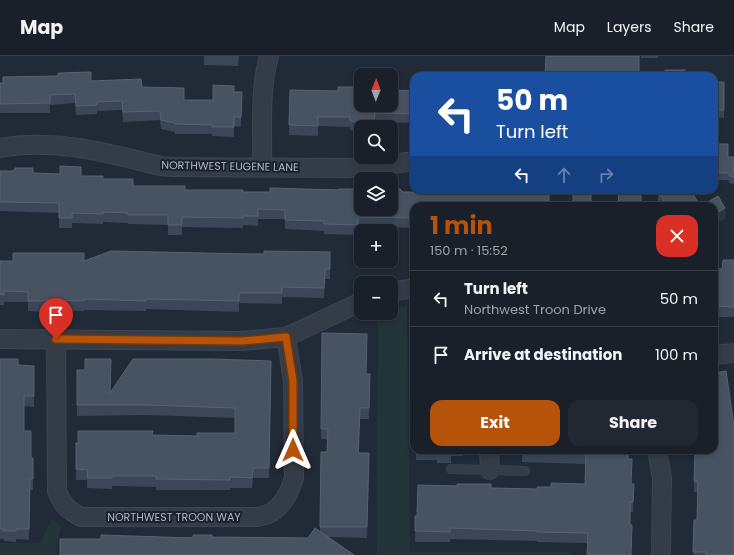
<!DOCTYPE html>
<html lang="en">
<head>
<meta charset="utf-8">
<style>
  :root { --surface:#192029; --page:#222831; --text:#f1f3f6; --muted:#9fa3a8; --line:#373e46; --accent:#b45309 }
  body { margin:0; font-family:Poppins,sans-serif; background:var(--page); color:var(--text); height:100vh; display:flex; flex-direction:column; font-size:15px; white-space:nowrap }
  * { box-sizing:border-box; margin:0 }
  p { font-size:13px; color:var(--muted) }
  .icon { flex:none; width:22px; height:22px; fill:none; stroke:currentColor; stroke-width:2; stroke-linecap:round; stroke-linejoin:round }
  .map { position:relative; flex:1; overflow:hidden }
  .panel { position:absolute; left:410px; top:146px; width:308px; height:252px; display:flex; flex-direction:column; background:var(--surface); border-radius:12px; box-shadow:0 2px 6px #0003,0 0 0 1px var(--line) }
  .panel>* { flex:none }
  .top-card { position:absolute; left:410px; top:16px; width:308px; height:122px; border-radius:12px; box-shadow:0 2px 6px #0003,0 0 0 1px var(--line); background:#1a4fa0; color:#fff; overflow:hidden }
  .needle { width:26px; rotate:1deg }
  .controls { position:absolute; left:354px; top:12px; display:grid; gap:8px }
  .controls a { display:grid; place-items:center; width:44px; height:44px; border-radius:8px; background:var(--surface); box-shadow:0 2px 6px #0003,0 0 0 1px var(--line); font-size:20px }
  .pin { position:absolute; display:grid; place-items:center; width:34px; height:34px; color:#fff; margin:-41px -17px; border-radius:50% 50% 50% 0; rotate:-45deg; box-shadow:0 0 4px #0007 }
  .pin .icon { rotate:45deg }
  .me { position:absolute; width:44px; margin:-22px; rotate:0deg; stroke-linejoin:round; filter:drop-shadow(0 0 3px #0008) }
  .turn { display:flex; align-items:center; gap:14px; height:84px; padding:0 20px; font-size:18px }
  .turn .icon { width:52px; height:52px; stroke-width:2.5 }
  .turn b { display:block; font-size:28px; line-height:34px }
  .lanes { display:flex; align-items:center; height:38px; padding:0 20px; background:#0003; justify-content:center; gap:20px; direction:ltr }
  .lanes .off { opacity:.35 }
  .round { display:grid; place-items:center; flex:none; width:42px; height:42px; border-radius:12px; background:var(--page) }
  .headline { display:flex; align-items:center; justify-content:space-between; height:68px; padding:0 20px }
  h1 { font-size:24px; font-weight:700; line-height:30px; color:var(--accent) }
  .action { display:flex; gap:8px; margin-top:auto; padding:8px 20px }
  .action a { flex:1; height:46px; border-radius:12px; background:var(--accent); color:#fff; font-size:16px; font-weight:700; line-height:46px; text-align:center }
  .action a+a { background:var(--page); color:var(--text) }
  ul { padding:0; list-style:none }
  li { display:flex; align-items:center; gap:12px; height:56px; padding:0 20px; border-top:1px solid var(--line) }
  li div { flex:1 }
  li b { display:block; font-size:15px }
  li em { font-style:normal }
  header { display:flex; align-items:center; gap:24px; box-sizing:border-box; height:56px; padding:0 20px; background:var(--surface); border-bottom:1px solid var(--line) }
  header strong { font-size:19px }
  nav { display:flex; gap:22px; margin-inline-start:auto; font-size:14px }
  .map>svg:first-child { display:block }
</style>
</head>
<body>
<header>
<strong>Map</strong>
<nav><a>Map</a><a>Layers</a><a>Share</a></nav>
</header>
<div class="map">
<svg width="734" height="499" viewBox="0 0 734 499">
  <rect width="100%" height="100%" fill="#212a37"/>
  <g fill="#233538">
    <polygon points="407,250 410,496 569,496 570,499 377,499 378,258 391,257 391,254"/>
    <polygon points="52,463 61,470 56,492 56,499 0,499 0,487 40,487"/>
  </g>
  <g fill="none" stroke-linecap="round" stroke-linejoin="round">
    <defs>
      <polyline id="service" points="451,413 525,415"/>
      <g id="minor">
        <path d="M0,92C54,82 108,97 160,110L173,111L362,112L414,105"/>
        <path d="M262,111C263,74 259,35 269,0"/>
        <polyline points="391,236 414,232"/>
        <polyline points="0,283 242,285 286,281 361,246"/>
        <path d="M56,283L57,435C63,450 68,454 81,461H257C262,460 268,459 272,456C284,448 290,436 294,422L293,325L286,281"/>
        <polyline points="714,299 734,297"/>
        <polyline points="489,394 490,414"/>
        <polyline points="657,394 662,422 661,499"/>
      </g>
    </defs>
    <use href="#service" stroke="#3e4551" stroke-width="10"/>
    <use href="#minor" stroke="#3e4551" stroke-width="20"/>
    <use href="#service" stroke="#343c47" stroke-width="9"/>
    <use href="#minor" stroke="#343c47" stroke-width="18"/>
  </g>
  <g fill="#3c4656">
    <polygon points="204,0 239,0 238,10 204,9"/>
    <rect x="641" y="0" width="17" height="2"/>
    <polygon points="91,25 142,31 184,44 213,44 234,36 242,36 241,71 234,70 234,81 212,80 212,78 175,78 175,76 161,73 160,64 123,66 122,54 97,55 97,58 76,59 75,47 50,49 50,57 0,57 0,27"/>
    <polygon points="714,26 724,26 724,62 714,61"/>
    <polygon points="290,34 361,49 414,35 414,67 375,66 374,71 361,71 361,76 350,74 350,71 318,70 318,80 289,79"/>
    <polygon points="714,88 728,101 734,101 734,128 729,127 729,124 714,124"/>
    <polygon points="0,115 81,120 103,123 133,130 185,134 243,136 431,136 549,134 414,150 414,172 358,170 358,179 324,178 324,175 285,173 285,163 258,163 258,170 243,169 243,172 182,171 182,179 168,179 168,169 128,168 128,167 103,166 103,168 72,167 72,172 59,172 59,157 0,155"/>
    <polygon points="658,136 700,150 661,150 658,146"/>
    <polygon points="330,196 330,223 325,223 324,242 282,241 282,248 239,247 239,256 146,253 146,255 84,254 84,255 44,254 44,256 28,255 28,246 4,246 4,249 0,249 0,205 84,205 250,198"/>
    <polygon points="734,204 734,261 717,261 717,255 714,255 714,213 722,213"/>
    <polygon points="0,303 18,309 34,310 34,351 24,350 24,375 31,402 33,402 33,434 30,434 29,484 16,483 16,486 4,485 4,483 0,483"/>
    <polygon points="271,305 269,422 253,422 252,432 230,432 230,434 156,434 156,431 112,430 112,433 87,432 87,424 76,424 76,387 153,379 197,380 235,377 235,362 146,359 77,360 77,314 111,336"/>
    <polygon points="366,318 370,318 369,363 360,363 359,397 369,407 367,482 329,481 354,499 101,483 212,481 308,482 320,475 321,396 327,396 327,383 321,383 321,373"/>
    <polygon points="416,394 463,394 463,400 451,400 451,407 437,407 437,404 416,404"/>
    <polygon points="522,394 628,394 628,403 631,428 634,428 633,456 630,456 587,487 537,486 537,485 450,483 450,486 415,486 415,460 417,460 491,432 537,433 585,428 586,408 522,406"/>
    <polygon points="695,394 734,499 693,499 694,464 697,464 698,436 694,436"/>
  </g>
  <g fill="#2c3645">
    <polygon points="725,152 725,163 714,169 714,159"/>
    <polygon points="369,397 369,407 367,482 367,471"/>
  </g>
  <g fill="#485362" stroke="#586271">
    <polygon points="546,0 639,0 639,20 523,20 523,19 545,19"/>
    <rect x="665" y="14" width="20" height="6"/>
    <polygon points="91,16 91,25 141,23 142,31 184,32 184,44 213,44 213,29 234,30 234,36 242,36 241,61 234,61 234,71 212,71 212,69 175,68 175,67 161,64 160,55 123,56 122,45 97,46 97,49 76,50 75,38 50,39 50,47 0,48 0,27 3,27 3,21 58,20 58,17"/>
    <rect x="714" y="26" width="10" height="28"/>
    <polygon points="338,31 361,31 361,49 391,49 391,34 414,35 414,58 375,57 374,65 363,65 363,66 350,65 350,61 318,61 318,70 289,69 290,34 338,35"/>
    <polygon points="714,88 728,88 728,101 734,101 734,121 729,120 730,117 714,117"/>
    <polygon points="60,110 81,111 81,120 103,120 103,123 133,123 133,130 185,130 185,134 243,134 243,136 270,136 270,132 339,134 339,133 361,133 361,153 391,153 391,133 400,133 403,136 431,136 431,134 549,134 549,150 414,150 414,162 358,161 358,169 324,168 324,165 285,164 285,154 258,153 258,160 243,160 243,162 182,161 182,169 168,169 168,159 128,159 128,157 103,156 103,158 72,157 72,162 59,162 59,147 0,146 0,115 14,115 15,112 33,112 33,117 60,118"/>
    <polygon points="619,134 641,134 641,150 618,150"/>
    <polygon points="662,134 691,134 700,150 667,150 658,136"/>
    <rect x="573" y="135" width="18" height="15"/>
    <polygon points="718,140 725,152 714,159 714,150 701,150"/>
    <polygon points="111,195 250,198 264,198 264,195 330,196 330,213 325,213 324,232 282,231 282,237 239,237 239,245 146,243 146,245 84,243 84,245 44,244 44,245 28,245 28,236 4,235 4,239 0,238 0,205 13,205 13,197 84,197 84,205"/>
    <polygon points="723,204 734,204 734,251 717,250 717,245 714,245 714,213 722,213"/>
    <polygon points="322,277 367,278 366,318 370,318 369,352 360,352 358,397 369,397 367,471 320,471 321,396 327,396 328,373 321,373"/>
    <polygon points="0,303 18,303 18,309 34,310 34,340 24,340 24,375 31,375 31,402 33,402 33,423 30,423 29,473 16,473 16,475 4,475 4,473 0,473"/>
    <polygon points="85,303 111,303 110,337 133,303 212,303 271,305 269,412 253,412 252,422 230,421 230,424 156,423 156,420 112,420 112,422 87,422 88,414 76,413 76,387 78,387 78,375 153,375 152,379 197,380 197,377 235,377 235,352 146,349 77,349 77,314 85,314"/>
    <polygon points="726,315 734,370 734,499 706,499 706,496 693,496 694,464 697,464 698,426 694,425 695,394 714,394 714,317"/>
    <polygon points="437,394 451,394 451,397 437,396"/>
    <polygon points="522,394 628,394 628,403 632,403 631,428 634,428 633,446 630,446 630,469 632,469 631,499 587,499 588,477 537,476 537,475 450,472 450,476 415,475 415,460 417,460 418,429 457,430 457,428 491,428 491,432 537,433 537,431 551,431 551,427 585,428 586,397 522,396"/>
    <polygon points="315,472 354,499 60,499 60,483 101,483 101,479 193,482 193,479 212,479 212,481 308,482"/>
  </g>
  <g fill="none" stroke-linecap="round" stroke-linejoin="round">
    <defs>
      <polyline id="route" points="56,283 242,285 286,281 293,325 293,394"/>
    </defs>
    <use href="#route" stroke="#753606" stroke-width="10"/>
    <use href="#route" stroke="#b45309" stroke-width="7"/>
  </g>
  <g text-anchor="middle" stroke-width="4" stroke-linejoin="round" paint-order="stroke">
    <g font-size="11" fill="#afb7c4" stroke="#1a212c">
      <text transform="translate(230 110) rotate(1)" y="4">NORTHWEST EUGENE LANE</text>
      <text x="174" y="465">NORTHWEST TROON WAY</text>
    </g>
  </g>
</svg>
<div class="controls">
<a><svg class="needle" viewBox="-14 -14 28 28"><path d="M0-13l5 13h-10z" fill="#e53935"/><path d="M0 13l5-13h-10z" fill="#9fa3a8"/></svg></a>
<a><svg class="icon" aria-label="search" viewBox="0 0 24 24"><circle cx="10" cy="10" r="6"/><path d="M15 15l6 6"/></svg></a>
<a><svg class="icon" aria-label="layers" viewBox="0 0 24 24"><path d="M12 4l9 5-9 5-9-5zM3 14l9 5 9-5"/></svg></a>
<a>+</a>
<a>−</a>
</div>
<div class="pin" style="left:56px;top:283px;background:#d93025"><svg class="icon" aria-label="arrive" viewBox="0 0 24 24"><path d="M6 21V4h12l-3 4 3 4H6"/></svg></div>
<svg class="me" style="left:293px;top:394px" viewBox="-20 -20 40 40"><path d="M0-17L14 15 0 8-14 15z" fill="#b45309" stroke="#fff" stroke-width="4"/></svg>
<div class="top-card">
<div class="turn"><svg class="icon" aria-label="left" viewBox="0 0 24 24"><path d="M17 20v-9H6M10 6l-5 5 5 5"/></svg><div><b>50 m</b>Turn left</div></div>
<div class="lanes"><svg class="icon" aria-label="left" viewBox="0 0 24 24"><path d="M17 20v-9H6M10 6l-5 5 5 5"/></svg><svg class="icon off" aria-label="ahead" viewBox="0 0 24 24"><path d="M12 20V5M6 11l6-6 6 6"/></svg><svg class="icon off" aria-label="right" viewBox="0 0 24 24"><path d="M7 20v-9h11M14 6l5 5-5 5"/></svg></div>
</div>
<section class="panel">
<div class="headline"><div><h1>1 min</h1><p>150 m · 15:52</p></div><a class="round" style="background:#d93025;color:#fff"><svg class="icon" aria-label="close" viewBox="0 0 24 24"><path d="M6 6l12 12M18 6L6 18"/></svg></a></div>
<ul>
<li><svg class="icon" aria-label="left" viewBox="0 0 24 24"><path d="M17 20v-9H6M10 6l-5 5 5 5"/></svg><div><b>Turn left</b><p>Northwest Troon Drive</p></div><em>50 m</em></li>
<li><svg class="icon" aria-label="arrive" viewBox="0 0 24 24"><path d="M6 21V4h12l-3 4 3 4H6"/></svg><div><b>Arrive at destination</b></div><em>100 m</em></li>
</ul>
<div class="action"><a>Exit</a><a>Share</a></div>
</section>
</div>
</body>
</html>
